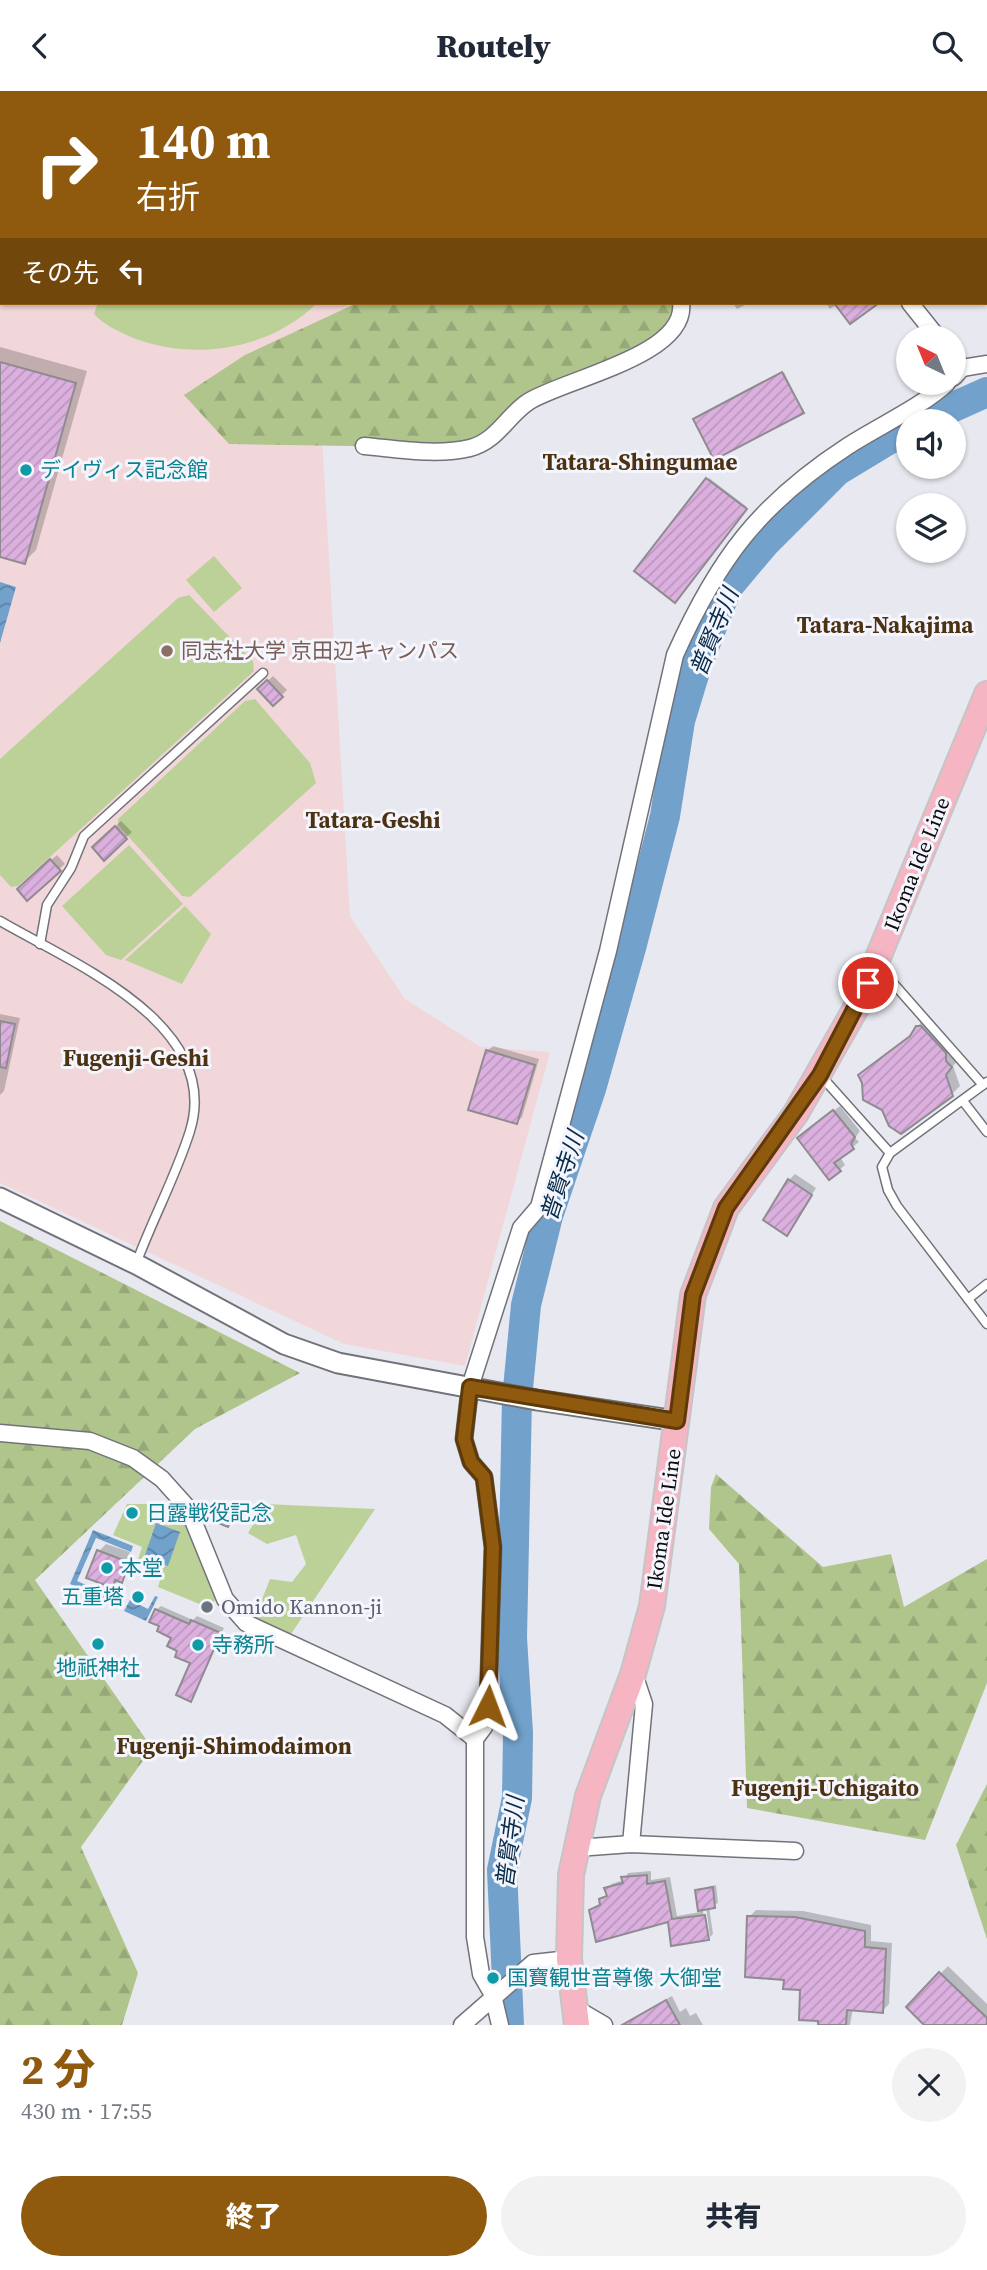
<!DOCTYPE html>
<html lang="ja">
<head>
<meta charset="utf-8">
<style>
  :root { --surface:#fff; --page:#f2f2f3; --text:#1f2937; --muted:#747a83; --accent:#8f590e }
  body { margin:0; font-family:"Source Serif 4","Noto Sans JP",serif; background:var(--page); color:var(--text); height:100vh; display:flex; flex-direction:column; font-size:26px; white-space:nowrap }
  * { box-sizing:border-box; margin:0 }
  p { font-size:23px; color:var(--muted) }
  .icon { flex:none; width:38px; height:38px; fill:none; stroke:currentColor; stroke-width:2; stroke-linecap:round; stroke-linejoin:round }
  .map { position:relative; height:1934px; overflow:hidden }
  .drawer { display:flex; flex-direction:column; background:var(--surface); flex:1 }
  .drawer>* { flex:none }
  .hud { position:absolute; left:0px; top:0px; width:987px; height:214px; box-shadow:0 2px 5px #0004; background:#8f590e; color:#fff; overflow:hidden }
  .needle { width:46px; rotate:317deg }
  .tools { position:absolute; left:896px; top:234px; display:grid; gap:14px }
  .tools a { display:grid; place-items:center; width:70px; height:70px; border-radius:50%; background:var(--surface); box-shadow:0 2px 5px #0004; font-size:35px }
  .pin { position:absolute; display:grid; place-items:center; width:60px; height:60px; color:#fff; margin:-30px; border:4px solid #fff; border-radius:50%; box-shadow:0 2px 7px #0007 }
  .me { position:absolute; width:77px; margin:-38px; rotate:3deg; stroke-linejoin:round; filter:drop-shadow(0 0 5px #0008) }
  .turn { display:flex; align-items:center; gap:24px; height:147px; padding:0 21px; font-size:32px }
  .turn .icon { width:91px; height:91px; stroke-width:2.5 }
  .turn b { display:block; font-size:49px; line-height:60px }
  .then { display:flex; align-items:center; height:66px; padding:0 21px; background:#0003; gap:14px; font-size:26px }
  .round { display:grid; place-items:center; flex:none; width:74px; height:74px; border-radius:37px; background:var(--page) }
  .headline { display:flex; align-items:center; justify-content:space-between; height:119px; padding:0 21px }
  h1 { font-size:42px; font-weight:800; line-height:52px; color:var(--accent) }
  .cta { display:flex; gap:14px; margin-top:auto; padding:14px 21px }
  .cta a { flex:1; height:80px; border-radius:42px; background:var(--accent); color:#fff; font-size:28px; font-weight:800; line-height:80px; text-align:center }
  .cta a+a { background:var(--page); color:var(--text) }
  header { display:flex; justify-content:space-between; align-items:center; height:91px; padding:0 21px; background:var(--surface); font-size:32px; font-weight:800 }
  .map>svg:first-child { display:block }
</style>
</head>
<body>
<header><svg class="icon" aria-label="back" viewBox="0 0 24 24"><path d="M15 5l-7 7 7 7"/></svg>Routely<svg class="icon" aria-label="search" viewBox="0 0 24 24"><circle cx="10" cy="10" r="6"/><path d="M15 15l6 6"/></svg></header>
<div class="map">
<svg width="987" height="1934" viewBox="0 0 987 1934">
  <defs>
    <pattern id="forest-firs" width="22" height="20" patternUnits="userSpaceOnUse" patternTransform="scale(1.75)"><rect width="22" height="20" fill="#b0c58b"/><path d="M5 1l3.5 6h-7zM16 11l3.5 6h-7z" fill="#96a877"/></pattern>
    <pattern id="water-waves" width="16" height="10" patternUnits="userSpaceOnUse" patternTransform="scale(1.75)"><rect width="16" height="10" fill="#72a2cc"/><path d="M0 5q4-4 8 0t8 0" fill="none" stroke="#5c82a4"/></pattern>
    <pattern id="building-hatch" width="6" height="6" patternUnits="userSpaceOnUse" patternTransform="scale(1.75)"><rect width="6" height="6" fill="#dbb0df"/><path d="M-1 1l2-2M0 6l6-6M5 7l2-2" fill="none" stroke="#bb96be"/></pattern>
  </defs>
  <rect width="100%" height="100%" fill="#e8e8f0"/>
  <polygon fill="#f2d7da" points="0,0 423,0 2,2 2,212 348,212 319,295 350,825 405,908 481,956 550,961 465,1275 344,1253 0,1092"/>
  <g fill="#bcd197">
    <path d="M98,212H317C270,259 192,271 131,246C118,240 104,234 94,223Z"/>
    <polygon points="214,465 242,497 214,521 186,489"/>
    <polygon points="189,504 253,570 254,580 18,795 11,796 0,784 0,668 178,507"/>
    <polygon points="255,608 310,672 316,692 190,806 182,805 118,734 118,728 245,610"/>
    <polygon points="129,754 183,813 121,869 106,864 62,815"/>
    <polygon points="185,815 211,843 182,893 125,869"/>
    <polygon points="127,1413 174,1413 180,1419 217,1507 209,1517 158,1496 162,1482 137,1472 142,1456 113,1444"/>
    <polygon points="265,1413 375,1418 291,1543 245,1526 252,1513 261,1511 270,1488 292,1491 306,1473 296,1444 267,1453 248,1442"/>
  </g>
  <g fill="url(#forest-firs)">
    <polygon points="471,0 745,0 470,2"/>
    <polygon points="859,0 973,0 860,2"/>
    <polygon points="357,212 681,212 671,239 527,311 472,357 229,353 184,304 245,264"/>
    <polygon points="0,1130 300,1282 195,1338 35,1489 152,1657 81,1756 138,1882 122,1934 0,1934"/>
    <polygon points="716,1383 823,1476 891,1463 904,1516 987,1468 987,1592 925,1749 747,1717 739,1473 709,1438 711,1396"/>
    <polygon points="987,1693 987,1848 956,1754"/>
  </g>
  <g fill="url(#water-waves)">
    <polygon points="0,491 16,496 0,552"/>
    <polygon points="156,1432 180,1441 168,1475 144,1467"/>
    <polygon points="93,1439 133,1455 131,1461 96,1447 77,1490 109,1504 107,1509 70,1493"/>
    <polygon points="155,1505 158,1506 146,1530 124,1520 130,1509 148,1518"/>
  </g>
  <g fill="#0003">
    <polygon points="0,0 9,0 2,2 0,29"/>
    <polygon points="733,212 749,212 737,218"/>
    <polygon points="826,212 876,212 850,231 837,213 830,218"/>
    <polygon points="0,256 87,280 36,459 24,471 0,464"/>
    <polygon points="784,281 803,321 696,327"/>
    <polygon points="709,387 747,416 675,509 636,480"/>
    <polygon points="273,585 287,599 273,613 259,598"/>
    <polygon points="121,730 132,741 104,767 94,756"/>
    <polygon points="57,764 65,773 59,778 19,798"/>
    <polygon points="0,923 20,927 4,1000 0,1004"/>
    <polygon points="929,928 953,954 954,962 959,968 953,975 960,995 952,1003 888,1024 864,1008 864,991 860,984 912,944 921,931"/>
    <polygon points="493,955 539,968 522,1026 517,1031 487,960"/>
    <polygon points="840,1015 860,1040 855,1047 859,1051 840,1066 845,1074 839,1079 805,1041"/>
    <polygon points="795,1083 816,1097 787,1143 789,1089"/>
    <polygon points="220,1409 236,1416 227,1434 210,1427"/>
    <polygon points="106,1453 130,1461 127,1468 134,1470 129,1482 112,1495 99,1460"/>
    <polygon points="161,1515 193,1529 197,1525 224,1537 191,1609 192,1571 161,1534 156,1519"/>
    <polygon points="651,1780 651,1789 670,1786 677,1825 700,1821 697,1799 716,1794 718,1812 709,1816 713,1843 710,1846 706,1815 702,1815 708,1848 670,1828 591,1819 602,1812 611,1793 624,1789 628,1782"/>
    <polygon points="756,1819 803,1820 871,1834 871,1850 892,1852 889,1913 882,1920 853,1917 850,1934 820,1934 820,1928 802,1898 786,1888 749,1826"/>
    <polygon points="948,1875 987,1913 987,1934 927,1934 908,1916"/>
    <polygon points="672,1905 680,1921 686,1917 690,1925 696,1922 703,1934 638,1934 635,1928 640,1923"/>
  </g>
  <g fill="none" stroke-linecap="round" stroke-linejoin="round">
    <g stroke="#72a2cc" stroke-width="30">
      <polyline points="920,331 987,301"/>
      <polyline points="509,1934 502,1779 517,1707 518,1642 512,1547 517,1308 526,1214 548,1125 591,998 631,857 665,725 680,630 697,574 727,497 764,453 837,380 908,337"/>
    </g>
  </g>
  <g fill="url(#building-hatch)" stroke="#908b91" stroke-width="2">
    <polygon points="834,212 879,212 850,233"/>
    <polygon points="0,271 76,292 25,473 0,466"/>
    <polygon points="782,281 804,322 714,369 693,328"/>
    <polygon points="706,387 747,418 675,512 634,480"/>
    <polygon points="267,589 283,606 273,615 257,598"/>
    <polygon points="115,735 127,748 104,770 92,756"/>
    <polygon points="50,768 61,780 27,810 17,798"/>
    <polygon points="0,930 15,933 6,977 0,976"/>
    <polygon points="916,935 921,935 946,962 946,970 952,976 946,984 953,1005 901,1043 889,1035 882,1019 863,1009 862,992 858,984 910,945"/>
    <polygon points="486,959 535,974 517,1033 468,1019"/>
    <polygon points="833,1019 855,1046 851,1053 854,1058 834,1072 841,1080 829,1089 797,1047"/>
    <polygon points="788,1088 812,1104 787,1145 763,1129"/>
    <polygon points="215,1412 234,1419 228,1436 208,1428"/>
    <polygon points="97,1459 123,1469 121,1476 127,1478 122,1492 115,1489 113,1497 86,1487"/>
    <polygon points="155,1518 189,1533 191,1529 221,1542 191,1611 176,1604 190,1572 175,1566 177,1560 167,1555 171,1547 157,1540 159,1535 149,1531"/>
    <polygon points="647,1784 647,1793 665,1790 672,1828 705,1824 709,1849 671,1855 668,1831 596,1851 589,1819 600,1814 599,1808 607,1805 604,1797 623,1792 621,1786"/>
    <polygon points="713,1796 715,1817 698,1820 695,1799"/>
    <polygon points="747,1825 795,1826 865,1840 865,1856 886,1858 883,1922 847,1919 846,1934 818,1934 818,1930 799,1929 800,1899 783,1898 784,1889 745,1886"/>
    <polygon points="939,1881 987,1927 987,1934 924,1934 906,1916"/>
    <polygon points="666,1909 680,1934 622,1934"/>
  </g>
  <g fill="none" stroke-linecap="round" stroke-linejoin="round">
    <defs>
      <g id="service">
        <polyline points="271,0 277,2"/>
        <polyline points="84,2 86,0"/>
        <polyline points="402,2 403,0"/>
        <polyline points="0,87 2,86"/>
        <path d="M0,830C72,872 223,933 190,1040C176,1085 152,1129 136,1173"/>
        <polyline points="40,853 47,814 71,777 84,745 263,582"/>
        <polyline points="878,875 983,994"/>
        <polyline points="822,986 890,1062"/>
        <polyline points="987,991 890,1062 882,1076 888,1099 897,1115 987,1233"/>
        <polyline points="963,1010 987,1041"/>
        <polyline points="968,1208 987,1193"/>
      </g>
      <g id="minor">
        <polyline points="984,2 986,0"/>
        <polyline points="910,212 938,247"/>
        <polyline points="954,266 962,277 954,286"/>
        <polyline points="962,277 987,273"/>
        <path d="M364,355C398,358 437,365 470,357C497,350 507,325 528,311C561,289 688,265 681,212"/>
        <polyline points="0,1342 90,1350 133,1367 162,1388 188,1417 225,1508 246,1532 445,1624 475,1648"/>
        <polyline points="631,1753 644,1613 634,1583"/>
        <polyline points="577,1757 631,1753 795,1760"/>
        <polyline points="575,1917 604,1934"/>
        <polyline points="462,1934 533,1872 569,1868"/>
        <path d="M500,1934L493,1904L481,1883L475,1846V1648L484,1636L488,1615L493,1456L484,1386L471,1371L464,1348L470,1296L521,1137L539,1116L608,860L675,564C718,468 759,413 848,355C879,335 921,316 947,292"/>
      </g>
      <polyline id="tertiary" points="0,1107 136,1173 284,1253 338,1272 537,1309 677,1330"/>
      <polyline id="primary" points="577,1934 569,1868 571,1784 588,1705 633,1583 652,1515 693,1204 726,1117 796,1022 860,910 987,603"/>
    </defs>
    <use href="#service" stroke="#72737a" stroke-width="11"/>
    <use href="#minor" stroke="#72737a" stroke-width="19"/>
    <use href="#tertiary" stroke="#72737a" stroke-width="23"/>
    <use href="#primary" stroke="#c5c5c5" stroke-width="28"/>
    <use href="#service" stroke="#fff" stroke-width="8"/>
    <use href="#minor" stroke="#fff" stroke-width="16"/>
    <use href="#tertiary" stroke="#fff" stroke-width="19"/>
    <use href="#primary" stroke="#f5b5c3" stroke-width="24"/>
  </g>
  <g fill="none" stroke-linecap="round" stroke-linejoin="round">
    <defs>
      <polyline id="route" points="488,1615 493,1456 484,1386 471,1371 464,1348 470,1296 677,1330 693,1204 726,1117 820,984 868,892"/>
    </defs>
    <use href="#route" stroke="#5d3a09" stroke-width="18"/>
    <use href="#route" stroke="#8f590e" stroke-width="12"/>
  </g>
  <g fill="#0f9aa8" stroke="#f5f5fe" stroke-width="2.5">
    <circle cx="26" cy="379" r="7"/>
    <circle cx="132" cy="1422" r="7"/>
    <circle cx="107" cy="1477" r="7"/>
    <circle cx="138" cy="1506" r="7"/>
    <circle cx="98" cy="1553" r="7"/>
    <circle cx="198" cy="1554" r="7"/>
    <circle cx="493" cy="1887" r="7"/>
  </g>
  <circle fill="#8d6e63" stroke="#f5f5fe" stroke-width="2.5" cx="167" cy="560" r="7"/>
  <circle fill="#6b7280" stroke="#f5f5fe" stroke-width="2.5" cx="207" cy="1516" r="7"/>
  <g text-anchor="middle" stroke-width="6" stroke-linejoin="round" paint-order="stroke">
    <g font-size="21" fill="#0d838f" stroke="#f5f5fe" text-anchor="start">
      <text x="40" y="386">デイヴィス記念館</text>
      <text x="146" y="1429">日露戦役記念</text>
      <text x="121" y="1484">本堂</text>
      <text x="124" y="1513" text-anchor="end">五重塔</text>
      <text x="212" y="1561">寺務所</text>
      <text x="98" y="1584" text-anchor="middle">地祇神社</text>
      <text x="507" y="1894">国寶観世音尊像 大御堂</text>
    </g>
    <g font-size="21" fill="#785e54" stroke="#f5f5fe" text-anchor="start">
      <text x="181" y="567">同志社大学 京田辺キャンパス</text>
    </g>
    <g font-size="21" fill="#0c0c0e" stroke="#f5f5fe">
      <text transform="translate(917 773) rotate(-68)" y="7">Ikoma Ide Line</text>
      <text transform="translate(664 1428) rotate(-82)" y="7">Ikoma Ide Line</text>
    </g>
    <g font-size="21" fill="#5b616d" stroke="#f5f5fe" text-anchor="start">
      <text x="221" y="1523">Omido Kannon-ji</text>
    </g>
    <g font-size="23" font-weight="bold" fill="#4d3212" stroke="#f5f5fe">
      <text x="640" y="379">Tatara-Shingumae</text>
      <text x="885" y="542">Tatara-Nakajima</text>
      <text x="373" y="737">Tatara-Geshi</text>
      <text x="136" y="975">Fugenji-Geshi</text>
      <text x="234" y="1663">Fugenji-Shimodaimon</text>
      <text x="825" y="1705">Fugenji-Uchigaito</text>
    </g>
    <g font-size="23" font-style="italic" fill="#072d4a" stroke="#f5f5fe">
      <text transform="translate(714 541) rotate(-68)" y="8">普賢寺川</text>
      <text transform="translate(562 1085) rotate(-72)" y="8">普賢寺川</text>
      <text transform="translate(510 1751) rotate(-83)" y="8">普賢寺川</text>
    </g>
  </g>
</svg>
<div class="tools">
<a><svg class="needle" viewBox="-14 -14 28 28"><path d="M0-13l5 13h-10z" fill="#e53935"/><path d="M0 13l5-13h-10z" fill="#747a83"/></svg></a>
<a><svg class="icon" aria-label="sound" viewBox="0 0 24 24"><path d="M4 9h4l5-4v14l-5-4H4zM17 9q2 3 0 6"/></svg></a>
<a><svg class="icon" aria-label="layers" viewBox="0 0 24 24"><path d="M12 4l9 5-9 5-9-5zM3 14l9 5 9-5"/></svg></a>
</div>
<div class="pin" style="left:868px;top:892px;background:#d93025"><svg class="icon" aria-label="arrive" viewBox="0 0 24 24"><path d="M6 21V4h12l-3 4 3 4H6"/></svg></div>
<svg class="me" style="left:488px;top:1615px" viewBox="-20 -20 40 40"><path d="M0-17L14 15 0 8-14 15z" fill="#8f590e" stroke="#fff" stroke-width="4"/></svg>
<div class="hud">
<div class="turn"><svg class="icon" aria-label="right" viewBox="0 0 24 24"><path d="M7 20v-9h11M14 6l5 5-5 5"/></svg><div><b>140 m</b>右折</div></div>
<div class="then">その先<svg class="icon" aria-label="left" viewBox="0 0 24 24"><path d="M17 20v-9H6M10 6l-5 5 5 5"/></svg></div>
</div>
</div>
<section class="drawer">
<div class="headline"><div><h1>2 分</h1><p>430 m · 17:55</p></div><a class="round"><svg class="icon" aria-label="close" viewBox="0 0 24 24"><path d="M6 6l12 12M18 6L6 18"/></svg></a></div>
<div class="cta"><a>終了</a><a>共有</a></div>
</section>
</body>
</html>
